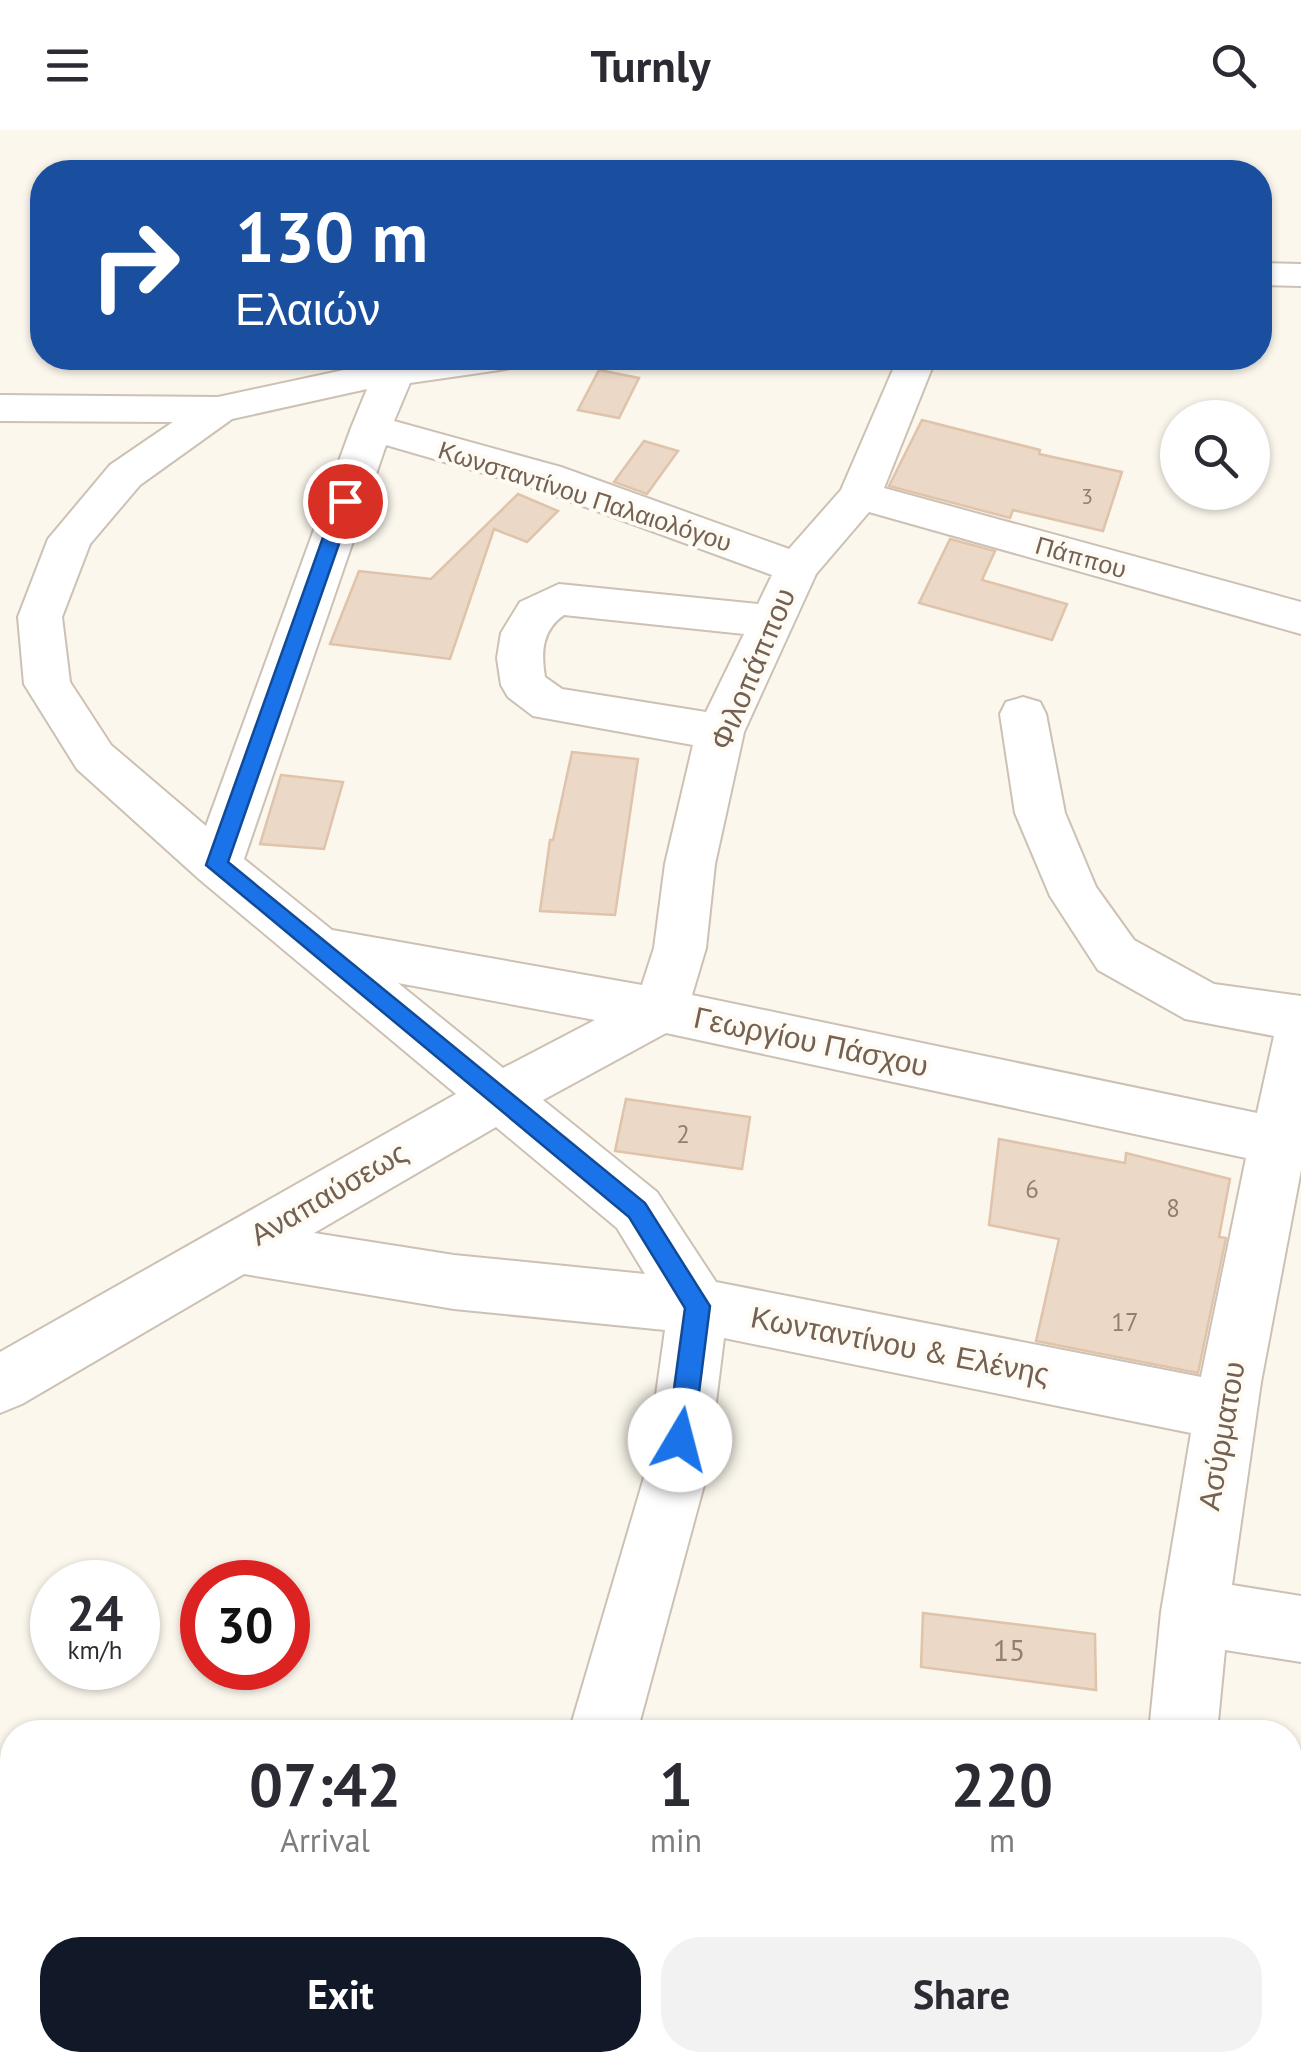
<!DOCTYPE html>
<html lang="en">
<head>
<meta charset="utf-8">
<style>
  :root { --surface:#fff; --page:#f2f2f3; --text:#2b2b33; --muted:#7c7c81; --accent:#111827 }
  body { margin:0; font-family:"PT Sans",sans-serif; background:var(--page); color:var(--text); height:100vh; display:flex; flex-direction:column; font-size:38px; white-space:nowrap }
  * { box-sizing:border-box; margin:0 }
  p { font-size:32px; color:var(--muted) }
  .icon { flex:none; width:55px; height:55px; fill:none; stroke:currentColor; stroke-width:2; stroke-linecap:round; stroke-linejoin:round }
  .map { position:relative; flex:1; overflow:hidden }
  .drawer { position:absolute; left:0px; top:1590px; width:1302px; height:352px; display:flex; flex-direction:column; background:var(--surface); border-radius:40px 40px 0 0; box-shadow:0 2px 8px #0004 }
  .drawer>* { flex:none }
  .guide { position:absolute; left:30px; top:30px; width:1242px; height:210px; border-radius:40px; box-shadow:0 2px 8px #0004; background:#1a4fa0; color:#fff; overflow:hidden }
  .controls { position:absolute; left:1160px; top:270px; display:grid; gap:20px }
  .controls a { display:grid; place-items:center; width:110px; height:110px; border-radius:50%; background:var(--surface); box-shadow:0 2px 8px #0004; font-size:50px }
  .speed { position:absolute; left:30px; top:1430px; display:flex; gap:20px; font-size:50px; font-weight:700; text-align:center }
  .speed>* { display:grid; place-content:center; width:130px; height:130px; border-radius:50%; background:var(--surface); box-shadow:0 2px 8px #0004; line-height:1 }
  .speed small { font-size:25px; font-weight:400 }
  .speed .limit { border:15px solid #d22; background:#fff; color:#111 }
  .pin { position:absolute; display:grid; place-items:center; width:85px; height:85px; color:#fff; margin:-42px; border:5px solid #fff; border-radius:50%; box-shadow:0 2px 10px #0007 }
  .me { position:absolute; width:110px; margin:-55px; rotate:8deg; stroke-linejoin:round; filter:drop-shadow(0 0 8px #0008) }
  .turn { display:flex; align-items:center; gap:35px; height:210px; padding:0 40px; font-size:45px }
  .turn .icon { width:130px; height:130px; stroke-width:2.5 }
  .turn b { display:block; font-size:70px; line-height:85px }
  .eta { display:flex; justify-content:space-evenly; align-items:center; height:170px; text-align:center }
  .eta b { font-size:60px; font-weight:600; line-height:70px }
  .action { display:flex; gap:20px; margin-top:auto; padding:20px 40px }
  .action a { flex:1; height:115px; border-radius:40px; background:var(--accent); color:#fff; font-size:40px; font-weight:600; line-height:115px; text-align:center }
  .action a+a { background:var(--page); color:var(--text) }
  header { display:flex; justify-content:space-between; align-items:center; height:130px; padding:0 40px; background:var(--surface); font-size:45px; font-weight:600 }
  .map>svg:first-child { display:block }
</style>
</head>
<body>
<header><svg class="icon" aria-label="menu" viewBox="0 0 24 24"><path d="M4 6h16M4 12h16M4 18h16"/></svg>Turnly<svg class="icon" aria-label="search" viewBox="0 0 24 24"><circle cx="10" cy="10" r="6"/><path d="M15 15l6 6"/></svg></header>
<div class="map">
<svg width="1301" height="1942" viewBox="0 0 1301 1942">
  <rect width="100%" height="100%" fill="#fbf7ed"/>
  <g fill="#ecd8c6" stroke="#dfc3aa" stroke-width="2.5">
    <polygon points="599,240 639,248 619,288 578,280"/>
    <polygon points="922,290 1040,320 1039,324 1122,342 1103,401 1013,380 1010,388 889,356"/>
    <polygon points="644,311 678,321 647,364 614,352"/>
    <polygon points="518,364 558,381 527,412 494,399 450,529 330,514 359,441 431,449"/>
    <polygon points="950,409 995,421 982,450 1067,474 1052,510 919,473"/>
    <polygon points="572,622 638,629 615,785 540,781 550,710 553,710"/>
    <polygon points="281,645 343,652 324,719 260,714"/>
    <polygon points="626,969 750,987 742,1039 615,1021"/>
    <polygon points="999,1009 1125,1033 1126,1023 1230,1049 1219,1107 1226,1108 1198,1243 1036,1211 1059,1109 989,1095"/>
    <polygon points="923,1483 1095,1504 1096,1560 921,1537"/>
  </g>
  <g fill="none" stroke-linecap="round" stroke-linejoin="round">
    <defs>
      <g id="minor">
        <polygon points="1260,133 1301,134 1301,156 1260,155"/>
        <path d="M519,228L514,237L500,240L410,253L394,291L561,337L789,419L841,360L898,228H936L884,358L1301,472V504L869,382L816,444L744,602L715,734L706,818L692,865L1257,983L1274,906L1185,889L1098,840L1050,766L1015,683L1000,584L1006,572L1023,567L1040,572L1046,584L1065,683L1096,757L1134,810L1214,854L1301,866V1040L1261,1252L1232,1455L1301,1466V1532L1225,1520L1217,1602H1149L1161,1482L1191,1303L724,1208L707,1344L637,1602H569L645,1344L665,1200L454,1179L244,1144L22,1274L0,1283V1222L456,964L199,749L77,639L24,554L18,487L48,409L110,335L173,292L0,291V265L218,267L395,229ZM367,259L351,298L206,696L111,615L70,552L62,487L90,414L140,355L232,289ZM386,315L531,357L772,445L758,474L559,454L520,472L501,503L497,528L501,555L508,567L533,586L693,615L665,734L654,818L642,855L332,800L244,729ZM564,485L744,504L706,582L562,559L545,547C541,522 542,500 564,485ZM398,853L595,890L503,938ZM666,903L1246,1028L1201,1247L716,1152L657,1062L543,970ZM496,997L617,1098L645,1144L454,1125L314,1103Z"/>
        <polygon points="475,1930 549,1930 546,1942 470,1942"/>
        <polygon points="1128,1930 1202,1930 1203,1942 1127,1942"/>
      </g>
    </defs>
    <use href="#minor" stroke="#cdc0b4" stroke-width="4"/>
    <use href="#minor" fill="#fff" fill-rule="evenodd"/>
  </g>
  <polygon fill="#1a73e8" stroke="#114b97" stroke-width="2.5" points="345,365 354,371 228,732 645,1073 710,1176 693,1310 689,1319 680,1323 671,1319 667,1310 685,1178 629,1087 206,735 336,371"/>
  <g text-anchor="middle" stroke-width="8" stroke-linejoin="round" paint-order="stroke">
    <g font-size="22" fill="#937f6f">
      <text x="1087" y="374">3</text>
    </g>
    <g font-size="25" fill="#756152" stroke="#fefbf4">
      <text transform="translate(585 366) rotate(18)" y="9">Κωνσταντίνου Παλαιολόγου</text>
      <text transform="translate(1081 427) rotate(16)" y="9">Πάππου</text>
    </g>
    <g font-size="25" fill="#937f6f">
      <text x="683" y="1013">2</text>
      <text x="1032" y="1068">6</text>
      <text x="1173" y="1087">8</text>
      <text x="1125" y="1201">17</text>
    </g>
    <g font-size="30" fill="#756152" stroke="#fefbf4">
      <text transform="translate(753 539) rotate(-67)" y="10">Φιλοπάππου</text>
      <text transform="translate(811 912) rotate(12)" y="10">Γεωργίου Πάσχου</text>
      <text transform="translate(329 1064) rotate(-30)" y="10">Αναπαύσεως</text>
      <text transform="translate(900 1216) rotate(11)" y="10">Κωνταντίνου &amp; Ελένης</text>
      <text transform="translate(1222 1306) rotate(-80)" y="10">Ασύρματου</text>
    </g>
    <g font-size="30" fill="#937f6f">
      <text x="1009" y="1531">15</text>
    </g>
  </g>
</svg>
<div class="controls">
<a><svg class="icon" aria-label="search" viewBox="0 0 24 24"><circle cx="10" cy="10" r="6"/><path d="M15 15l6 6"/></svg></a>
</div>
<div class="speed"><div>24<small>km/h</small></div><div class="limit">30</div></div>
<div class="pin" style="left:345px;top:371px;background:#d93025"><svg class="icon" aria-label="arrive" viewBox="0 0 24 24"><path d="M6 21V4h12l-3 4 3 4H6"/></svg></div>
<svg class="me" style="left:680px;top:1310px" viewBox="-20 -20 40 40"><circle r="19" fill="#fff"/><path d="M0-13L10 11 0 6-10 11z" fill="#1a73e8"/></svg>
<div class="guide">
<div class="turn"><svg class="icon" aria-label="right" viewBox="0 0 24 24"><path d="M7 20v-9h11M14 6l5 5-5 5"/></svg><div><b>130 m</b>Ελαιών</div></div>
</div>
<section class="drawer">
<div class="eta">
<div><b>07:42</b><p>Arrival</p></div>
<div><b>1</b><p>min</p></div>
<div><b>220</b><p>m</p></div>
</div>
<div class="action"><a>Exit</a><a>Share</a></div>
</section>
</div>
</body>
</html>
